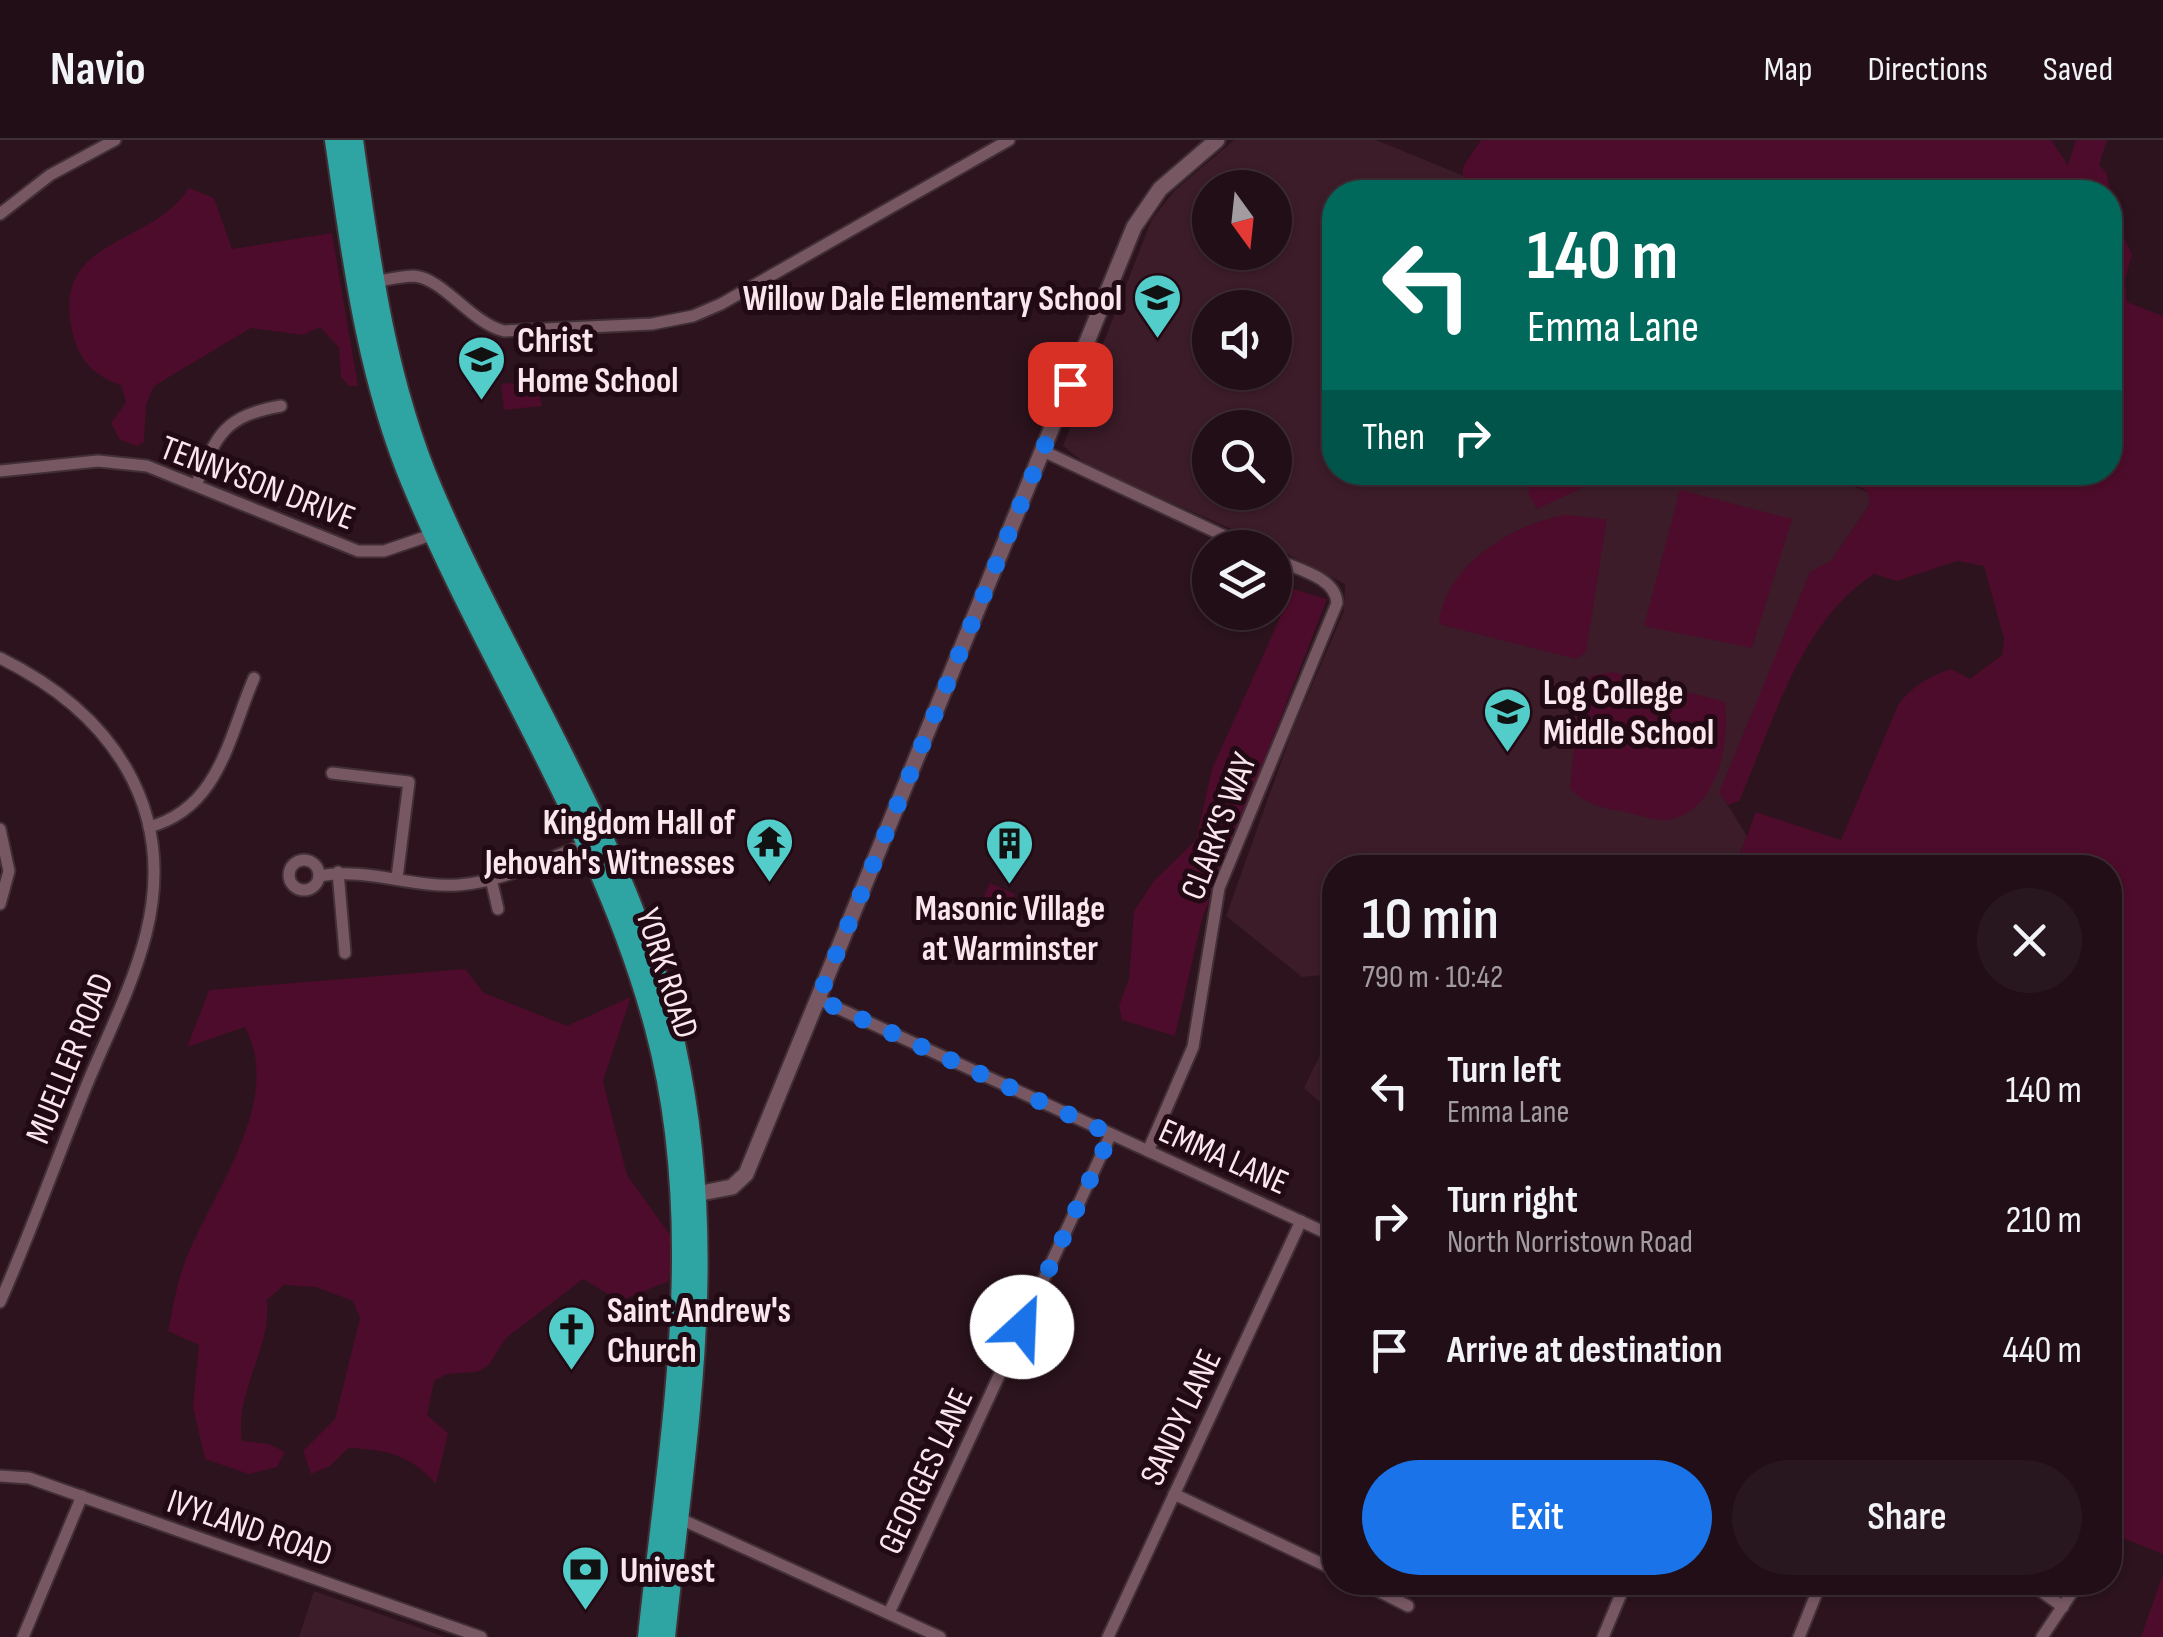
<!DOCTYPE html>
<html lang="en">
<head>
<meta charset="utf-8">
<style>
  :root { --surface:#210e16; --page:#29171f; --text:#f1f3f6; --muted:#a29ca1; --line:#3e2e35; --accent:#1a73e8 }
  body { margin:0; font-family:"Sofia Sans Condensed",sans-serif; background:var(--page); color:var(--text); height:100vh; display:flex; flex-direction:column; font-size:38px; white-space:nowrap }
  * { box-sizing:border-box; margin:0 }
  p { font-size:32px; color:var(--muted) }
  .icon { flex:none; width:55px; height:55px; fill:none; stroke:currentColor; stroke-width:2; stroke-linecap:round; stroke-linejoin:round }
  .map { position:relative; flex:1; overflow:hidden }
  .drawer { position:absolute; left:1322px; top:715px; width:800px; height:740px; display:flex; flex-direction:column; background:var(--surface); border-radius:40px; box-shadow:0 2px 8px #0004,0 0 0 2px var(--line) }
  .drawer>* { flex:none }
  .top-card { position:absolute; left:1322px; top:40px; width:800px; height:305px; border-radius:40px; box-shadow:0 2px 8px #0004,0 0 0 2px var(--line); background:#00695c; color:#fff; overflow:hidden }
  .needle { width:65px; rotate:165deg }
  .tools { position:absolute; left:1192px; top:30px; display:grid; gap:20px }
  .tools a { display:grid; place-items:center; width:100px; height:100px; border-radius:50%; background:var(--surface); box-shadow:0 2px 8px #0004,0 0 0 2px var(--line); font-size:50px }
  .pin { position:absolute; display:grid; place-items:center; width:85px; height:85px; color:#fff; margin:-42px; border-radius:20px; box-shadow:0 5px 15px #0006 }
  .me { position:absolute; width:110px; margin:-55px; rotate:25deg; stroke-linejoin:round; filter:drop-shadow(0 0 8px #0008) }
  .turn { display:flex; align-items:center; gap:35px; height:210px; padding:0 40px; font-size:45px }
  .turn .icon { width:130px; height:130px; stroke-width:2.5 }
  .turn b { display:block; font-size:70px; line-height:85px }
  .then { display:flex; align-items:center; height:95px; padding:0 40px; background:#0003; gap:20px; font-size:38px }
  .round { display:grid; place-items:center; flex:none; width:105px; height:105px; border-radius:52px; background:var(--page) }
  .overview { display:flex; align-items:center; justify-content:space-between; height:170px; padding:0 40px }
  h1 { font-size:60px; font-weight:600; line-height:75px }
  .button { display:flex; gap:20px; margin-top:auto; padding:20px 40px }
  .button a { flex:1; height:115px; border-radius:60px; background:var(--accent); color:#fff; font-size:40px; font-weight:600; line-height:115px; text-align:center }
  .button a+a { background:var(--page); color:var(--text) }
  ul { padding:0; list-style:none }
  li { display:flex; align-items:center; gap:30px; height:130px; padding:0 40px }
  li div { flex:1 }
  li b { display:block; font-size:38px }
  li em { font-style:normal }
  header { display:flex; align-items:center; gap:60px; box-sizing:border-box; height:140px; padding:0 50px; background:var(--surface); border-bottom:2px solid var(--line) }
  header strong { font-size:48px }
  nav { display:flex; gap:55px; margin-inline-start:auto; font-size:35px }
  .map>svg:first-child { display:block }
</style>
</head>
<body>
<header>
<strong>Navio</strong>
<nav><a>Map</a><a>Directions</a><a>Saved</a></nav>
</header>
<div class="map">
<svg width="2163" height="1497" viewBox="0 0 2163 1497">
  <rect width="100%" height="100%" fill="#2c131d"/>
  <g fill="#3c1c29" fill-rule="evenodd">
    <path d="M1234,0H1376L1464,36L1463,52H1335V332L1535,333L1529,347L1537,368L1601,339L1653,332L1815,333L1868,352L1870,364L1831,421L1821,428L1720,653L1747,696L1734,727L1335,728V853L1323,835L1302,837L1226,776L1293,589L1344,471L1345,444L1275,408L1090,327L1063,306L1152,79L1175,50ZM1210,48H1275V112H1210ZM1210,168H1275V232H1210ZM1210,288H1275V352H1210Z"/>
    <polygon points="1335,884 1335,975 1304,948"/>
    <polygon points="314,1451 445,1497 299,1497"/>
  </g>
  <g fill="#4d0c2b">
    <path d="M1481,0H2051L2068,25L2076,0H2107L2099,25L2106,32L2120,90L2132,114L2125,140L2127,162L2163,176V1414L2110,1393V728L1735,727L1756,672L1841,700L1898,565C1913,546 1927,537 1951,529L1970,539L2002,515L2004,499L1984,426L1957,421L1897,441L1874,434C1799,483 1774,582 1739,661L1728,665L1719,653L1810,432L1831,421L1870,364L1868,352L1862,348L1811,333L2110,332V52H1463V27Z"/>
    <path d="M189,48L214,58L232,109L332,93L358,246H349L341,237L339,208L320,187L303,195L251,188L154,246L146,265L144,302L138,306L120,300L111,283L126,262L121,245C93,236 79,220 72,191C51,96 151,108 189,48Z"/>
    <polygon points="536,241 542,266 504,270 501,244"/>
    <polygon points="1535,333 1535,332 1653,333 1635,342 1611,336 1601,339 1537,369 1528,353"/>
    <polygon points="1680,350 1792,379 1752,508 1644,486"/>
    <path d="M1565,375L1607,379L1586,512L1576,519L1439,484C1444,425 1513,384 1565,375Z"/>
    <polygon points="1293,449 1327,459 1202,779 1175,896 1122,880 1119,866 1129,839 1134,771 1154,741 1196,700 1212,629"/>
    <path d="M1613,532L1725,562C1731,603 1716,677 1664,680C1652,680 1637,675 1626,672C1602,668 1588,665 1570,649L1579,555L1590,536Z"/>
    <polygon points="990,743 1015,754 1005,779 979,767"/>
    <path d="M465,829L484,853L567,886L631,857L603,941L627,1035L673,1099L669,1141L620,1161L583,1139L506,1198L489,1225L477,1232L447,1234L434,1241L427,1275L448,1293L436,1344C411,1315 385,1309 348,1308L330,1326L311,1334L303,1311L335,1279L360,1178L353,1161L316,1147L284,1145L267,1160C272,1209 234,1252 242,1301L269,1304L285,1312L277,1327L249,1334L205,1319L193,1267L199,1205L168,1191C173,1169 176,1145 184,1124C210,1055 285,962 245,887L187,907L209,850Z"/>
    <polygon points="2163,1434 2163,1497 2141,1497"/>
  </g>
  <g fill="none" stroke-linecap="round" stroke-linejoin="round">
    <defs>
      <g id="minor">
        <polyline points="0,74 50,35 115,0"/>
        <path d="M373,142C386,140 401,136 414,136C443,138 471,183 504,191L652,184L693,176L721,164L1009,0"/>
        <polyline points="1043,311 1250,408"/>
        <polyline points="0,331 98,321 147,326 358,411 384,411 434,394"/>
        <path d="M196,345C217,294 224,276 281,266"/>
        <path d="M0,518C110,572 178,666 146,794C133,845 108,894 88,942C58,1015 32,1090 0,1162"/>
        <polyline points="332,633 409,642 397,738"/>
        <path d="M149,687C219,668 228,599 254,538"/>
        <polyline points="0,689 9,731 0,764"/>
        <circle cx="304" cy="735" r="15"/>
        <polyline points="338,732 345,813"/>
        <path d="M319,736C367,727 411,748 458,745C504,742 549,717 592,702"/>
        <polyline points="491,739 498,769"/>
        <polyline points="818,859 1335,1097"/>
        <path d="M1148,1011L1193,907L1219,748L1337,463C1336,437 1296,429 1275,419"/>
        <polyline points="0,1336 29,1338 481,1497"/>
        <polyline points="1174,1354 1335,1430"/>
        <polyline points="674,1376 940,1497"/>
        <polyline points="1361,1442 1408,1466"/>
        <polyline points="2028,1442 2063,1467"/>
        <polyline points="889,1473 1111,994"/>
        <polyline points="23,1497 82,1356"/>
        <polyline points="1108,1497 1301,1081"/>
        <polyline points="1603,1497 1626,1442"/>
        <polyline points="1799,1497 1821,1442"/>
        <polyline points="2042,1497 2079,1442"/>
      </g>
      <polyline id="tertiary" points="686,1056 732,1047 746,1034 1134,87 1160,49 1217,0"/>
      <g id="trunk">
        <path d="M335,0C352,117 366,234 412,344C488,526 604,696 655,888C709,1089 669,1295 648,1497"/>
        <path d="M353,0C370,120 385,239 433,351C511,533 632,710 675,904C721,1111 686,1291 665,1497"/>
      </g>
    </defs>
    <use href="#minor" stroke="#412f35" stroke-width="15"/>
    <use href="#tertiary" stroke="#412f35" stroke-width="19"/>
    <use href="#trunk" stroke="#412f35" stroke-width="24"/>
    <use href="#minor" stroke="#765762" stroke-width="11"/>
    <use href="#tertiary" stroke="#765762" stroke-width="15"/>
    <use href="#trunk" stroke="#2ea4a3" stroke-width="20"/>
  </g>
  <g fill="none" stroke-linecap="round" stroke-linejoin="round">
    <polyline stroke="#1a73e8" stroke-width="18" stroke-dasharray="0 32.4" points="1022,1187 1111,994 818,859 1070,244"/>
  </g>
  <defs>
    <symbol id="school-pin" viewBox="-11 -11 22 30"><path d="M0 17L-7.5 6A9.5 9.5 0 1 1 7.5 6Z" fill="#53cdc9" stroke="#220a14"/><path d="M0-5L7-2L0 1L-7-2ZM-4 1L0 2.5L4 1V4Q0 6-4 4Z" fill="#111"/></symbol>
    <symbol id="temple-pin" viewBox="-11 -11 22 30"><path d="M0 17L-7.5 6A9.5 9.5 0 1 1 7.5 6Z" fill="#53cdc9" stroke="#220a14"/><path d="M0-6L5-2H3V0L6.5 2.5H4V6H1.5V3h-3V6H-4V2.5H-6.5L-3 0V-2H-5Z" fill="#111"/></symbol>
    <symbol id="building-pin" viewBox="-11 -11 22 30"><path d="M0 17L-7.5 6A9.5 9.5 0 1 1 7.5 6Z" fill="#53cdc9" stroke="#220a14"/><path d="M-4-6H4V6H1V3H-1V6H-4ZM-2.5-4.3h1.7v1.8h-1.7ZM.8-4.3h1.7v1.8H.8ZM-2.5-1h1.7V.8h-1.7ZM.8-1h1.7V.8H.8Z" fill="#111"/></symbol>
    <symbol id="church-pin" viewBox="-11 -11 22 30"><path d="M0 17L-7.5 6A9.5 9.5 0 1 1 7.5 6Z" fill="#53cdc9" stroke="#220a14"/><path d="M-1.2-6h2.4v3.5h3.3v2.4h-3.3V6h-2.4V-.1h-3.3v-2.4h3.3Z" fill="#111"/></symbol>
    <symbol id="bank-pin" viewBox="-11 -11 22 30"><path d="M0 17L-7.5 6A9.5 9.5 0 1 1 7.5 6Z" fill="#53cdc9" stroke="#220a14"/><path d="M-6-4H6V4H-6ZM0-2.3a2.3 2.3 0 1 0 0 4.6a2.3 2.3 0 1 0 0-4.6Z" fill="#111"/></symbol>
  </defs>
  <g fill-rule="evenodd">
    <use href="#school-pin" x="1130" y="130" width="55" height="75"/>
    <use href="#school-pin" x="454" y="192" width="55" height="75"/>
    <use href="#school-pin" x="1480" y="544" width="55" height="75"/>
    <use href="#temple-pin" x="742" y="674" width="55" height="75"/>
    <use href="#building-pin" x="982" y="676" width="55" height="75"/>
    <use href="#church-pin" x="544" y="1162" width="55" height="75"/>
    <use href="#bank-pin" x="558" y="1402" width="55" height="75"/>
  </g>
  <g text-anchor="middle" stroke-width="10" stroke-linejoin="round" paint-order="stroke">
    <g font-size="35" font-weight="bold" fill="#fae7ed" stroke="#220a14" text-anchor="start">
      <text x="1122" y="170" text-anchor="end">Willow Dale Elementary School</text>
      <text x="517" y="212">Christ<tspan x="517" dy="40">Home School</tspan></text>
      <text x="1543" y="564">Log College<tspan x="1543" dy="40">Middle School</tspan></text>
      <text x="735" y="694" text-anchor="end">Kingdom Hall of<tspan x="735" dy="40">Jehovah's Witnesses</tspan></text>
      <text x="1010" y="780" text-anchor="middle">Masonic Village<tspan x="1010" dy="40">at Warminster</tspan></text>
      <text x="607" y="1182">Saint Andrew's<tspan x="607" dy="40">Church</tspan></text>
      <text x="620" y="1442">Univest</text>
    </g>
    <g font-size="35" fill="#fae7ed" stroke="#220a14">
      <text transform="translate(258 342) rotate(21)" y="12">TENNYSON DRIVE</text>
      <text transform="translate(1218 686) rotate(-69)" y="12">CLARK'S WAY</text>
      <text transform="translate(668 833) rotate(72)" y="12">YORK ROAD</text>
      <text transform="translate(69 918) rotate(-68)" y="12">MUELLER ROAD</text>
      <text transform="translate(1224 1016) rotate(24)" y="12">EMMA LANE</text>
      <text transform="translate(1180 1277) rotate(-65)" y="12">SANDY LANE</text>
      <text transform="translate(925 1331) rotate(-65)" y="12">GEORGES LANE</text>
      <text transform="translate(250 1387) rotate(19)" y="12">IVYLAND ROAD</text>
    </g>
  </g>
</svg>
<div class="tools">
<a><svg class="needle" viewBox="-14 -14 28 28"><path d="M0-13l5 13h-10z" fill="#e53935"/><path d="M0 13l5-13h-10z" fill="#a29ca1"/></svg></a>
<a><svg class="icon" aria-label="sound" viewBox="0 0 24 24"><path d="M4 9h4l5-4v14l-5-4H4zM17 9q2 3 0 6"/></svg></a>
<a><svg class="icon" aria-label="search" viewBox="0 0 24 24"><circle cx="10" cy="10" r="6"/><path d="M15 15l6 6"/></svg></a>
<a><svg class="icon" aria-label="layers" viewBox="0 0 24 24"><path d="M12 4l9 5-9 5-9-5zM3 14l9 5 9-5"/></svg></a>
</div>
<div class="pin" style="left:1070px;top:244px;background:#d93025"><svg class="icon" aria-label="arrive" viewBox="0 0 24 24"><path d="M6 21V4h12l-3 4 3 4H6"/></svg></div>
<svg class="me" style="left:1022px;top:1187px" viewBox="-20 -20 40 40"><circle r="19" fill="#fff"/><path d="M0-13L10 11 0 6-10 11z" fill="#1a73e8"/></svg>
<div class="top-card">
<div class="turn"><svg class="icon" aria-label="left" viewBox="0 0 24 24"><path d="M17 20v-9H6M10 6l-5 5 5 5"/></svg><div><b>140 m</b>Emma Lane</div></div>
<div class="then">Then<svg class="icon" aria-label="right" viewBox="0 0 24 24"><path d="M7 20v-9h11M14 6l5 5-5 5"/></svg></div>
</div>
<section class="drawer">
<div class="overview"><div><h1>10 min</h1><p>790 m · 10:42</p></div><a class="round"><svg class="icon" aria-label="close" viewBox="0 0 24 24"><path d="M6 6l12 12M18 6L6 18"/></svg></a></div>
<ul>
<li><svg class="icon" aria-label="left" viewBox="0 0 24 24"><path d="M17 20v-9H6M10 6l-5 5 5 5"/></svg><div><b>Turn left</b><p>Emma Lane</p></div><em>140 m</em></li>
<li><svg class="icon" aria-label="right" viewBox="0 0 24 24"><path d="M7 20v-9h11M14 6l5 5-5 5"/></svg><div><b>Turn right</b><p>North Norristown Road</p></div><em>210 m</em></li>
<li><svg class="icon" aria-label="arrive" viewBox="0 0 24 24"><path d="M6 21V4h12l-3 4 3 4H6"/></svg><div><b>Arrive at destination</b></div><em>440 m</em></li>
</ul>
<div class="button"><a>Exit</a><a>Share</a></div>
</section>
</div>
</body>
</html>
